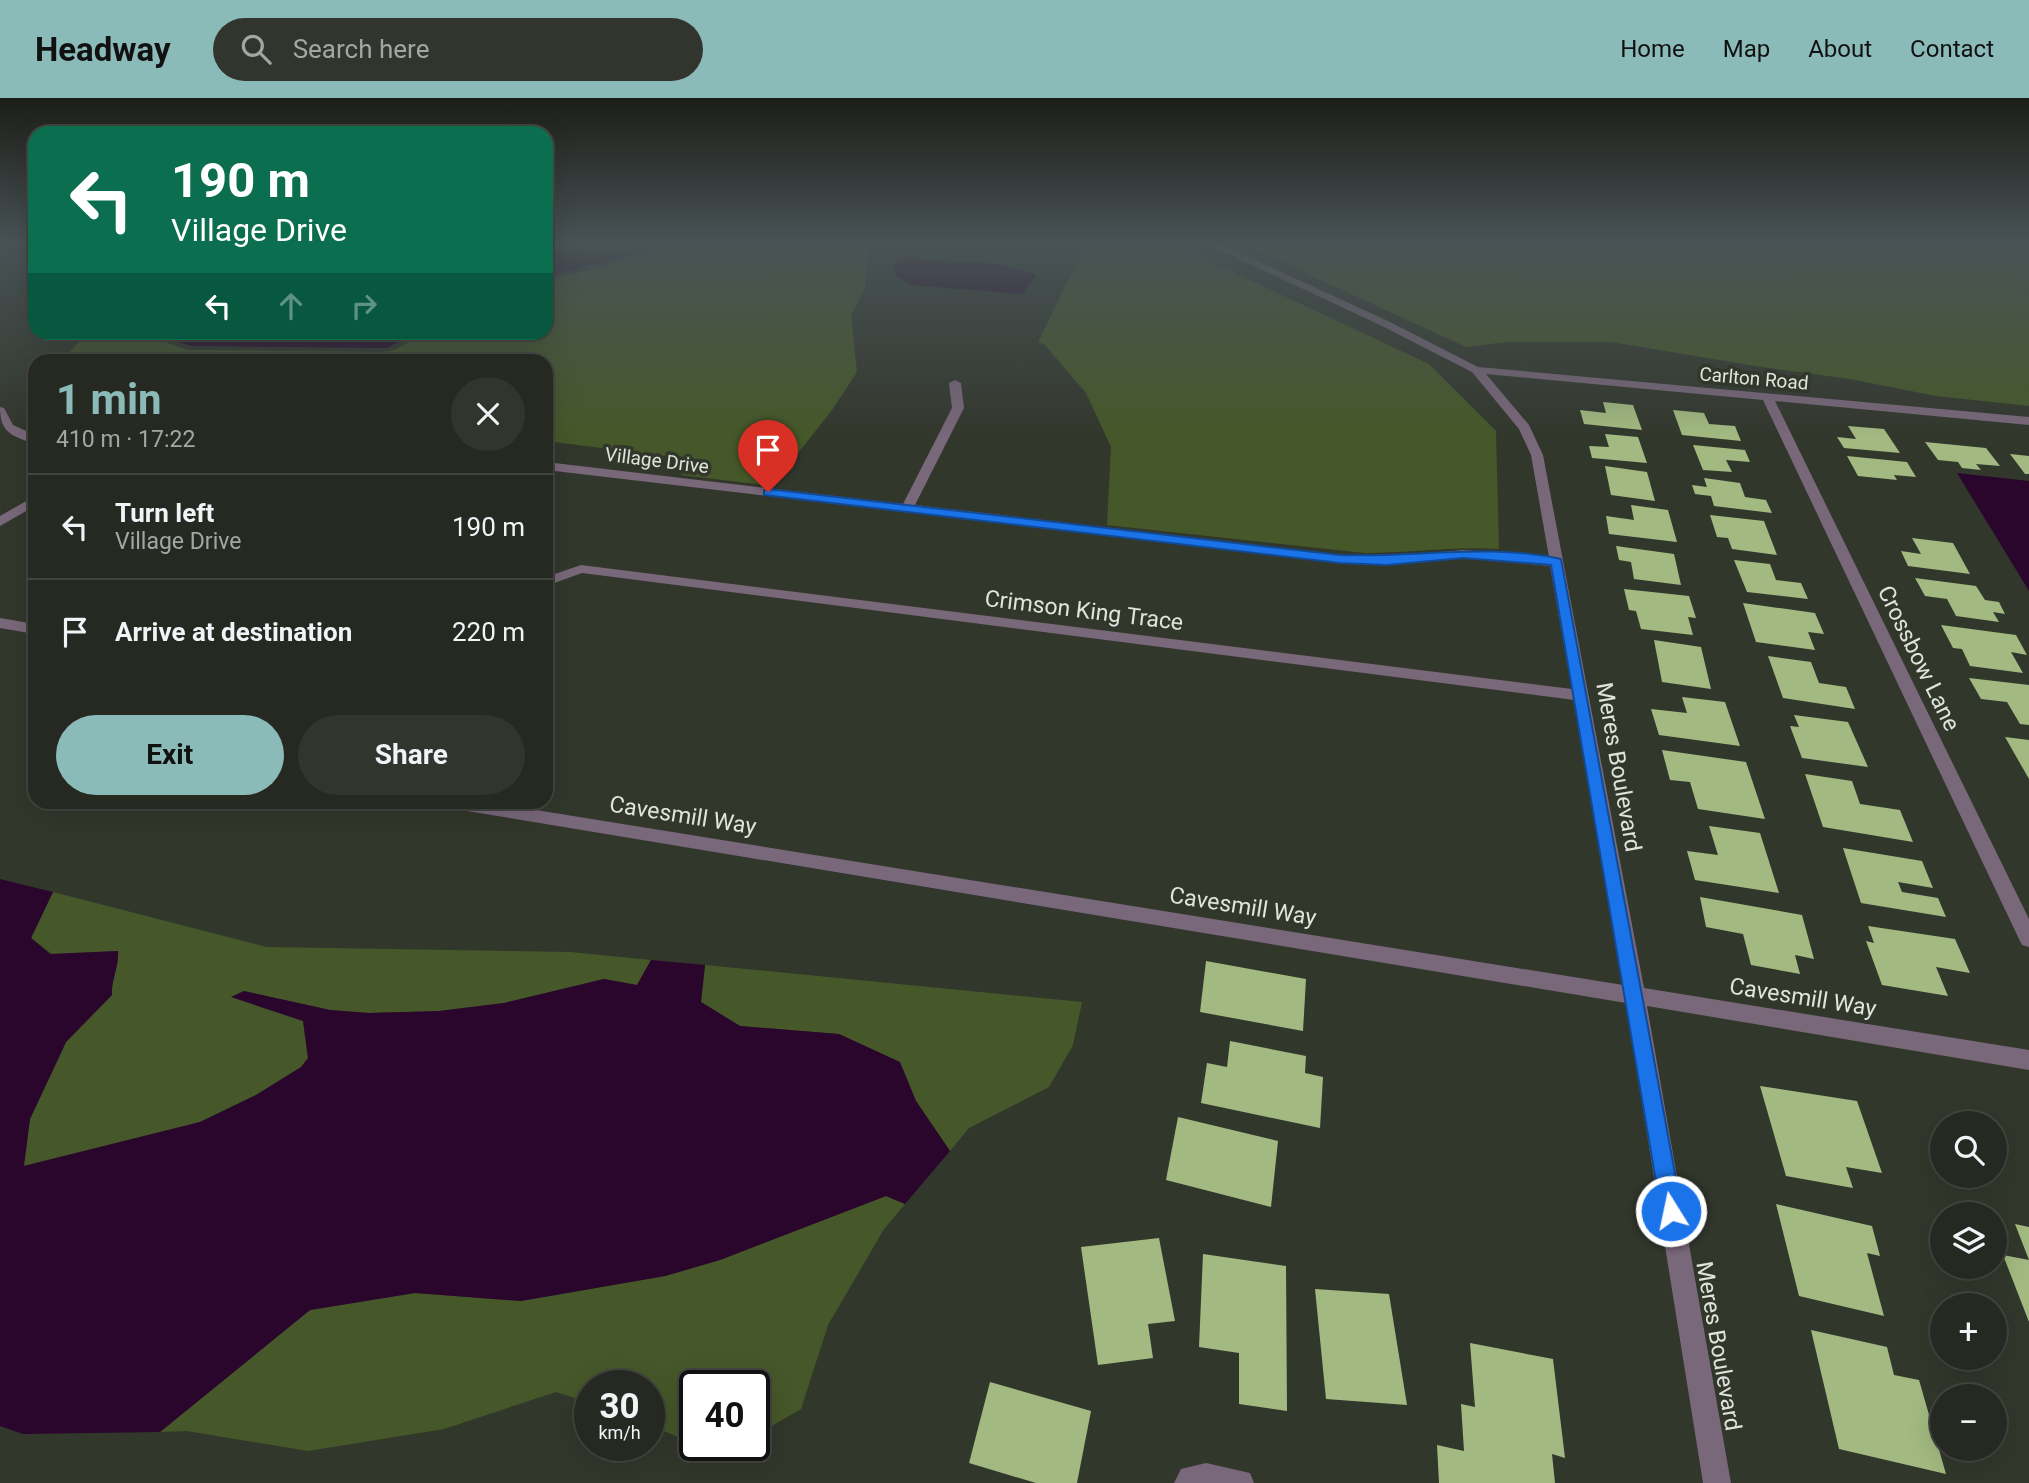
<!DOCTYPE html>
<html lang="en">
<head>
<meta charset="utf-8">
<style>
  :root { --surface:#262921; --page:#32352e; --text:#f1f3f6; --muted:#a4a6a5; --line:#42453f; --accent:#8bbbb9 }
  body { margin:0; font-family:Roboto,sans-serif; background:var(--page); color:var(--text); height:100vh; display:flex; flex-direction:column; font-size:26px; white-space:nowrap }
  * { box-sizing:border-box; margin:0 }
  p { font-size:23px; color:var(--muted) }
  .icon { flex:none; width:38px; height:38px; fill:none; stroke:currentColor; stroke-width:2; stroke-linecap:round; stroke-linejoin:round }
  .map { position:relative; flex:1; overflow:hidden }
  .details { position:absolute; left:28px; top:256px; width:525px; height:455px; display:flex; flex-direction:column; background:var(--surface); border-radius:21px; box-shadow:0 7px 28px #0002,0 0 0 2px var(--line) }
  .details>* { flex:none }
  .guide { position:absolute; left:28px; top:28px; width:525px; height:214px; border-radius:21px; box-shadow:0 7px 28px #0002,0 0 0 2px var(--line); background:#0b6e4f; color:#fff; overflow:hidden }
  .tools { position:absolute; left:1930px; top:1013px; display:grid; gap:14px }
  .tools a { display:grid; place-items:center; width:77px; height:77px; border-radius:50%; background:var(--surface); box-shadow:0 7px 28px #0002,0 0 0 2px var(--line); font-size:35px }
  .speed { position:absolute; left:574px; top:1272px; display:flex; gap:14px; font-size:35px; font-weight:700; text-align:center }
  .speed>* { display:grid; place-content:center; width:91px; height:91px; border-radius:50%; background:var(--surface); box-shadow:0 7px 28px #0002,0 0 0 2px var(--line); line-height:1 }
  .speed small { font-size:18px; font-weight:400 }
  .speed .limit { border:4px solid #111; border-radius:10px; background:#fff; color:#111 }
  .pin { position:absolute; display:grid; place-items:center; width:60px; height:60px; color:#fff; margin:-72px -30px; border-radius:50% 50% 50% 0; rotate:-45deg; box-shadow:0 0 7px #0007 }
  .pin .icon { rotate:45deg }
  .me { position:absolute; width:77px; margin:-38px; rotate:350deg; stroke-linejoin:round; filter:drop-shadow(0 0 5px #0008) }
  .turn { display:flex; align-items:center; gap:24px; height:147px; padding:0 28px; font-size:32px }
  .turn .icon { width:91px; height:91px; stroke-width:2.5 }
  .turn b { display:block; font-size:49px; line-height:60px }
  .lanes { display:flex; align-items:center; height:66px; padding:0 28px; background:#0003; justify-content:center; gap:35px; direction:ltr }
  .lanes .off { opacity:.35 }
  .round { display:grid; place-items:center; flex:none; width:74px; height:74px; border-radius:37px; background:var(--page) }
  .summary { display:flex; align-items:center; justify-content:space-between; height:119px; padding:0 28px }
  h1 { font-size:42px; font-weight:700; line-height:52px; color:var(--accent) }
  .action { display:flex; gap:14px; margin-top:auto; padding:14px 28px }
  .action a { flex:1; height:80px; border-radius:42px; background:var(--accent); color:#111; font-size:28px; font-weight:700; line-height:80px; text-align:center }
  .action a+a { background:var(--page); color:var(--text) }
  ul { padding:0; list-style:none }
  li { display:flex; align-items:center; gap:21px; height:105px; padding:0 28px; border-top:2px solid var(--line) }
  li div { flex:1 }
  li b { display:block; font-size:26px }
  li em { font-style:normal }
  header { display:flex; align-items:center; gap:42px; box-sizing:border-box; height:98px; padding:0 35px; background:var(--accent); color:#111 }
  header strong { font-size:33px }
  nav { display:flex; gap:38px; margin-inline-start:auto; font-size:24px }
  .search { width:490px; height:63px; background:var(--page); display:flex; align-items:center; gap:18px; box-sizing:border-box; padding:0 24px; border-radius:38px; color:var(--muted); font-size:26px }
  .map>svg:first-child { display:block }
</style>
</head>
<body>
<header>
<strong>Headway</strong>
<div class="search"><svg class="icon" aria-label="search" viewBox="0 0 24 24"><circle cx="10" cy="10" r="6"/><path d="M15 15l6 6"/></svg>Search here</div>
<nav><a>Home</a><a>Map</a><a>About</a><a>Contact</a></nav>
</header>
<div class="map">
<svg width="2029" height="1385" viewBox="0 0 2029 1385">
  <rect width="100%" height="100%" fill="#32372c"/>
  <g fill="#465829">
    <polygon points="680,145 869,145 865,191 851,217 857,274 832,312 772,388 681,377 698,362 546,343 546,262 63,262 86,235 139,235 188,252 383,254 394,252 426,235 546,234 546,182 583,174"/>
    <path d="M1093,145H1171L1429,266L1496,333L1499,451C1454,448 1410,455 1365,455L1107,427L1111,349L1086,295L1044,246L1038,244L1070,178Z"/>
    <polygon points="1241,145 2029,145 2029,308 1936,298 1850,281 1755,268 1611,244 1506,244 1466,249"/>
    <path d="M53,794L267,849L570,854L651,862L637,887L604,881L504,905L440,913L369,915L330,912L244,893L231,899L303,923L308,961L302,969L256,997L200,1024L23,1068L30,1021L60,957L66,944L112,897C111,881 119,870 118,853L52,856L31,840Z"/>
    <polygon points="705,867 1082,904 1073,947 1049,989 969,1030 950,1053 916,1003 899,964 839,936 740,928 701,904"/>
    <polygon points="886,1098 905,1106 884,1131 828,1227 801,1311 754,1338 754,1288 695,1288 695,1346 649,1327 649,1288 590,1288 590,1305 556,1294 444,1331 308,1353 187,1333 160,1334 310,1212 415,1195 521,1203 665,1178 720,1162"/>
  </g>
  <g fill="#2a062d">
    <polygon points="546,145 654,145 655,151 546,179"/>
    <polygon points="901,160 998,166 1037,177 1022,196 911,187 896,178 892,168"/>
    <polygon points="151,235 416,235 387,250 191,248"/>
    <polygon points="1957,375 2029,383 2029,493"/>
    <path d="M0,781L53,794L31,840L50,856L118,853C119,870 111,881 112,897L66,944L60,957L30,1021L24,1068L200,1024L256,997L301,969L308,960L303,923L231,899L244,893L330,912L369,915L439,913L504,905L604,881L637,887L651,862L705,867L701,904L740,928L839,936L900,964L916,1003L950,1053L905,1106L886,1098L720,1162L665,1178L521,1203L415,1195L310,1212L160,1334L23,1336L0,1328Z"/>
  </g>
  <g fill="#a2ba81">
    <polygon points="1603,304 1633,307 1642,332 1584,326 1580,312 1606,315"/>
    <polygon points="1673,312 1704,315 1709,326 1735,328 1741,343 1682,337"/>
    <polygon points="1848,328 1884,331 1900,355 1844,350 1837,339 1856,341"/>
    <polygon points="1605,336 1638,339 1647,365 1592,360 1589,348 1609,349"/>
    <polygon points="1925,344 1986,350 2000,368 1976,366 1981,372 1962,370 1958,364 1938,362"/>
    <polygon points="1693,347 1745,352 1750,364 1726,362 1732,374 1703,372"/>
    <polygon points="2010,356 2029,358 2029,376 2025,376"/>
    <polygon points="1847,358 1907,364 1916,379 1894,377 1897,382 1858,378"/>
    <polygon points="1605,368 1647,374 1655,403 1611,397"/>
    <polygon points="1704,380 1740,385 1745,399 1766,402 1772,415 1714,408 1711,398 1695,396 1692,387 1707,389"/>
    <polygon points="1631,407 1668,412 1677,444 1609,436 1606,418 1634,422"/>
    <polygon points="1710,417 1764,423 1777,457 1732,451 1728,440 1717,439"/>
    <polygon points="1912,440 1953,445 1970,476 1908,468 1901,453 1921,456"/>
    <polygon points="1616,448 1674,456 1681,487 1634,481 1631,464 1619,462"/>
    <polygon points="1734,462 1770,466 1776,482 1801,485 1808,501 1747,494"/>
    <polygon points="1915,480 1976,488 1985,502 1999,504 2005,516 1993,514 1999,524 1956,518 1947,501 1925,498"/>
    <polygon points="1624,491 1689,498 1696,520 1688,519 1693,537 1641,531 1636,513 1629,512"/>
    <polygon points="1743,505 1815,515 1824,536 1808,534 1815,552 1756,544"/>
    <polygon points="1941,527 2016,537 2027,557 2011,554 2023,575 1970,568 1962,551 1953,550"/>
    <polygon points="1654,542 1701,549 1711,591 1662,584"/>
    <polygon points="1768,558 1811,564 1819,585 1846,589 1855,611 1783,600"/>
    <polygon points="1969,580 2029,587 2029,627 2020,626 2007,604 1981,601"/>
    <polygon points="1682,599 1725,604 1740,648 1659,637 1651,611 1687,615"/>
    <polygon points="1794,617 1848,624 1868,669 1802,660 1790,628 1799,629"/>
    <polygon points="2005,639 2029,642 2029,681"/>
    <polygon points="1662,652 1746,664 1765,721 1698,711 1690,684 1670,682"/>
    <polygon points="1805,676 1852,683 1860,706 1900,712 1913,744 1823,729"/>
    <polygon points="1709,728 1760,735 1779,795 1695,782 1687,753 1718,757"/>
    <polygon points="1843,750 1922,763 1933,790 1898,784 1902,794 1938,800 1946,819 1861,805"/>
    <polygon points="1700,799 1802,817 1814,861 1795,857 1800,876 1751,867 1743,836 1706,829"/>
    <polygon points="1868,828 1955,841 1970,875 1936,869 1948,898 1882,887 1866,843 1874,845"/>
    <polygon points="1206,863 1306,881 1303,933 1200,914"/>
    <polygon points="1230,943 1306,958 1305,975 1323,979 1320,1030 1201,1005 1207,965 1227,969"/>
    <polygon points="1760,988 1857,1003 1882,1075 1846,1069 1853,1090 1786,1078"/>
    <polygon points="1178,1019 1278,1043 1271,1109 1166,1082"/>
    <polygon points="1776,1106 1872,1128 1880,1158 1867,1155 1884,1218 1799,1198"/>
    <polygon points="2015,1126 2029,1129 2029,1162"/>
    <polygon points="1159,1140 1175,1223 1148,1226 1153,1260 1098,1267 1081,1149"/>
    <polygon points="1203,1156 1286,1168 1287,1313 1239,1306 1239,1255 1199,1249"/>
    <polygon points="2003,1157 2029,1162 2029,1224"/>
    <polygon points="1315,1191 1389,1196 1407,1307 1326,1301"/>
    <polygon points="1811,1232 1887,1249 1894,1277 1919,1282 1946,1376 1839,1351"/>
    <polygon points="1470,1245 1553,1261 1565,1360 1552,1356 1555,1385 1439,1385 1437,1347 1464,1353 1461,1306 1475,1309"/>
    <polygon points="990,1284 1091,1313 1077,1385 1036,1385 969,1365"/>
  </g>
  <g fill="none" stroke-linecap="round" stroke-linejoin="round">
    <g fill="#79677a" fill-rule="evenodd">
      <polygon points="1205,145 1218,145 1388,223 1478,269 2029,319 2029,327 1775,303 2029,821 2029,849 2022,847 2019,841 1763,302 1486,276 1529,327 1543,357 1644,890 2029,952 2029,972 1647,908 1731,1385 1703,1385 1626,905 449,710 443,709 440,704 486,704 1623,887 1574,602 582,475 546,488 546,479 581,467 1572,591 1550,468 1463,460 1387,467 1340,465 546,372 546,364 903,406 952,310 949,285 955,282 961,285 964,310 915,407 1340,457 1387,459 1463,452 1549,459 1531,357 1519,331 1472,274 1380,227"/>
      <path d="M0,309L4,310L13,327L35,337V346C12,338 0,335 0,309Z"/>
      <polygon points="35,398 35,408 0,428 0,418"/>
      <polygon points="0,520 35,526 35,536 0,530"/>
      <polygon points="1206,1365 1250,1375 1254,1385 1174,1385 1181,1371"/>
    </g>
  </g>
  <linearGradient id="sky" x2="0" y2="1"><stop stop-color="#1c1e18"/><stop offset="0.43" stop-color="#495356"/><stop offset="1" stop-color="#495356" stop-opacity="0"/></linearGradient>
  <rect width="2029" height="339" fill="url(#sky)"/>
  <path fill="#1a73e8" stroke="#114b97" stroke-width="2" d="M768,391L1340,457C1413,460 1489,445 1561,461L1682,1113L1679,1121L1671,1124L1664,1121L1661,1113L1551,467L1463,460L1387,467L1340,465L764,397V392Z"/>
  <g text-anchor="middle" stroke-width="7" stroke-linejoin="round" paint-order="stroke">
    <g font-size="19" fill="#e0e4dc" stroke="#32372c">
      <text transform="translate(1754 280) rotate(5)" y="7">Carlton Road</text>
      <text transform="translate(657 362) rotate(7)" y="7">Village Drive</text>
    </g>
    <g font-size="23" fill="#e0e4dc" stroke="#32372c">
      <text transform="translate(1084 512) rotate(7)" y="8">Crimson King Trace</text>
      <text transform="translate(1919 560) rotate(64)" y="8">Crossbow Lane</text>
      <text transform="translate(1619 669) rotate(80)" y="8">Meres Boulevard</text>
      <text transform="translate(683 717) rotate(9)" y="8">Cavesmill Way</text>
      <text transform="translate(1243 808) rotate(9)" y="8">Cavesmill Way</text>
      <text transform="translate(1803 899) rotate(9)" y="8">Cavesmill Way</text>
      <text transform="translate(1719 1248) rotate(80)" y="8">Meres Boulevard</text>
    </g>
  </g>
</svg>
<div class="tools">
<a><svg class="icon" aria-label="search" viewBox="0 0 24 24"><circle cx="10" cy="10" r="6"/><path d="M15 15l6 6"/></svg></a>
<a><svg class="icon" aria-label="layers" viewBox="0 0 24 24"><path d="M12 4l9 5-9 5-9-5zM3 14l9 5 9-5"/></svg></a>
<a>+</a>
<a>−</a>
</div>
<div class="speed"><div>30<small>km/h</small></div><div class="limit">40</div></div>
<div class="pin" style="left:768px;top:394px;background:#d93025"><svg class="icon" aria-label="arrive" viewBox="0 0 24 24"><path d="M6 21V4h12l-3 4 3 4H6"/></svg></div>
<svg class="me" style="left:1671px;top:1113px" viewBox="-20 -20 40 40"><circle r="17" fill="#1a73e8" stroke="#fff" stroke-width="3"/><path d="M0-11L8 9 0 5-8 9z" fill="#fff"/></svg>
<div class="guide">
<div class="turn"><svg class="icon" aria-label="left" viewBox="0 0 24 24"><path d="M17 20v-9H6M10 6l-5 5 5 5"/></svg><div><b>190 m</b>Village Drive</div></div>
<div class="lanes"><svg class="icon" aria-label="left" viewBox="0 0 24 24"><path d="M17 20v-9H6M10 6l-5 5 5 5"/></svg><svg class="icon off" aria-label="ahead" viewBox="0 0 24 24"><path d="M12 20V5M6 11l6-6 6 6"/></svg><svg class="icon off" aria-label="right" viewBox="0 0 24 24"><path d="M7 20v-9h11M14 6l5 5-5 5"/></svg></div>
</div>
<section class="details">
<div class="summary"><div><h1>1 min</h1><p>410 m · 17:22</p></div><a class="round"><svg class="icon" aria-label="close" viewBox="0 0 24 24"><path d="M6 6l12 12M18 6L6 18"/></svg></a></div>
<ul>
<li><svg class="icon" aria-label="left" viewBox="0 0 24 24"><path d="M17 20v-9H6M10 6l-5 5 5 5"/></svg><div><b>Turn left</b><p>Village Drive</p></div><em>190 m</em></li>
<li><svg class="icon" aria-label="arrive" viewBox="0 0 24 24"><path d="M6 21V4h12l-3 4 3 4H6"/></svg><div><b>Arrive at destination</b></div><em>220 m</em></li>
</ul>
<div class="action"><a>Exit</a><a>Share</a></div>
</section>
</div>
</body>
</html>
